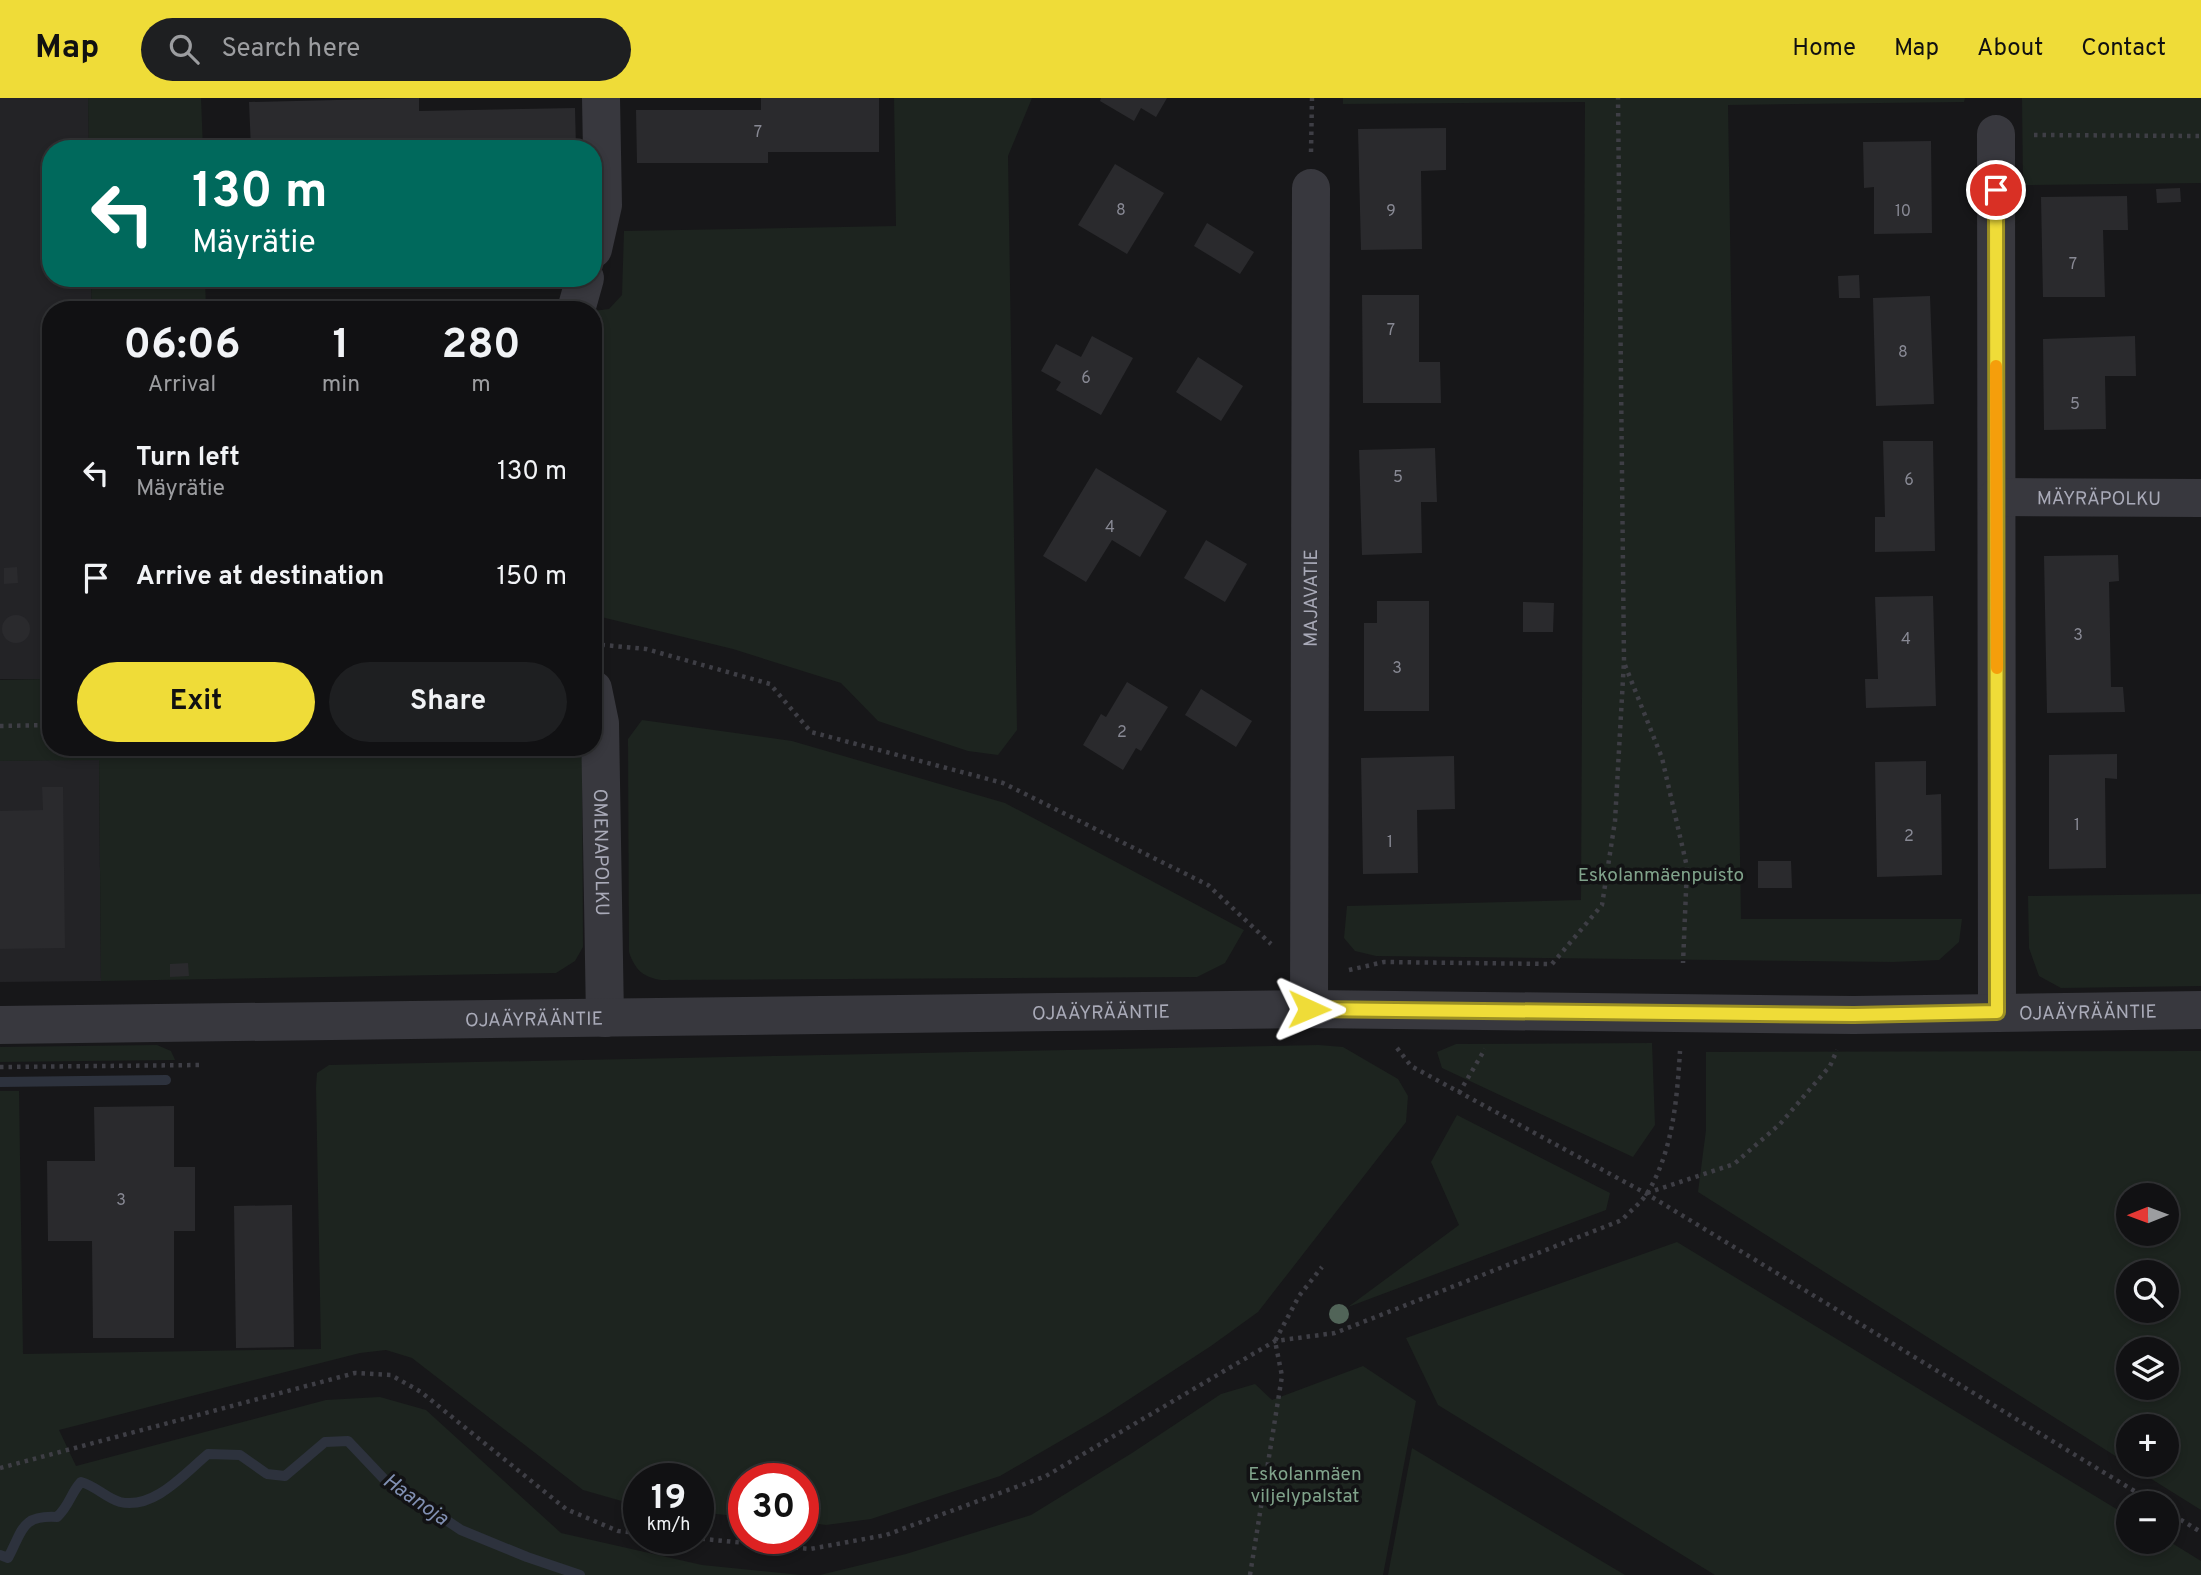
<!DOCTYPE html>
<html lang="en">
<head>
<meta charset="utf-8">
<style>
  :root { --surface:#111113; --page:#1e1f21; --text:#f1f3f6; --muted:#9c9da0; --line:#303133; --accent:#efdc38 }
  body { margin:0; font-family:Overpass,sans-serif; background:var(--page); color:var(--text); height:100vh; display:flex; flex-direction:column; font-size:26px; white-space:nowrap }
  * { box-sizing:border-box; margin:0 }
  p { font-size:23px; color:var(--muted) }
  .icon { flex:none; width:38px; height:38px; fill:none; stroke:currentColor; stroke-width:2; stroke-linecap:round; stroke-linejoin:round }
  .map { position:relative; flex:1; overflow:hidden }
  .drawer { position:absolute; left:42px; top:203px; width:560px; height:455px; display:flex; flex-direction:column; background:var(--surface); border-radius:28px; box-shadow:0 4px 10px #0003,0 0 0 2px var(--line) }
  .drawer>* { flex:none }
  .guide { position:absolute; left:42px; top:42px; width:560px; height:147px; border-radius:28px; box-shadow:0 4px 10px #0003,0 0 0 2px var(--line); background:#00695c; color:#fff; overflow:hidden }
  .needle { width:46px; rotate:269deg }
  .tools { position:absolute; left:2116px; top:1085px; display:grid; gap:14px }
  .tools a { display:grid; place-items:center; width:63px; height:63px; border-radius:50%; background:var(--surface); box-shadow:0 4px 10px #0003,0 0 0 2px var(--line); font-size:35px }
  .speed { position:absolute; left:623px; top:1365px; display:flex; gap:14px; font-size:35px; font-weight:700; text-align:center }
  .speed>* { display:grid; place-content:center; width:91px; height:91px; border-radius:50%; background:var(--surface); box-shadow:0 4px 10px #0003,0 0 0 2px var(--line); line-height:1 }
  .speed small { font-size:18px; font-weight:400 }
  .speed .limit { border:10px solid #d22; background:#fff; color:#111 }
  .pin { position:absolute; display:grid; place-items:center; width:60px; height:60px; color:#fff; margin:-30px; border:4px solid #fff; border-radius:50%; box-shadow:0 2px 7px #0007 }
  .me { position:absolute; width:77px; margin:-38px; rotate:91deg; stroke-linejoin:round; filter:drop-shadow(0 0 5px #0008) }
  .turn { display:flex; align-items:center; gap:24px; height:147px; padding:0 35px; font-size:32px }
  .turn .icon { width:91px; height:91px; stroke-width:2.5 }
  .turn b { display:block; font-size:49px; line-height:60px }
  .eta { display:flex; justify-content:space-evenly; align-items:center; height:119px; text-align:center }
  .eta b { font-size:42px; font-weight:700; line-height:49px }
  .cta { display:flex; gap:14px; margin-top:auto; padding:14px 35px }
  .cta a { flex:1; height:80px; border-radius:42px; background:var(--accent); color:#111; font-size:28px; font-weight:700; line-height:80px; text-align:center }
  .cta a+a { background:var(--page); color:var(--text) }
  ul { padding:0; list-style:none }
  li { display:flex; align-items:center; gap:21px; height:105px; padding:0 35px }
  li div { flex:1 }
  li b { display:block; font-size:26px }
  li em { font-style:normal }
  header { display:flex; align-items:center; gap:42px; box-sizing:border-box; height:98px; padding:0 35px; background:var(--accent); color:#111 }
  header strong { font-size:33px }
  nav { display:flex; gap:38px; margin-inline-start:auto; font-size:24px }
  .search { width:490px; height:63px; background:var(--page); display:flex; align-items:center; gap:18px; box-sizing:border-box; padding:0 24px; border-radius:38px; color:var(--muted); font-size:26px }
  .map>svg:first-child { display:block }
</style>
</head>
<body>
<header>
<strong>Map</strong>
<div class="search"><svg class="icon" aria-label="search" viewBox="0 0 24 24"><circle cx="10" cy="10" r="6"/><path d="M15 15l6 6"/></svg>Search here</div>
<nav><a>Home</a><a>Map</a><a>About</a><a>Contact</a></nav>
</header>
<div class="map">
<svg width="2201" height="1477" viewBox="0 0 2201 1477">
  <rect width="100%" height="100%" fill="#171719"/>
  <g fill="#232326">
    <polygon points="0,0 88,0 89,51 51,51 51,180 91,180 92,212 51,212 51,581 0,581"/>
    <polygon points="99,661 101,883 0,884 0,663"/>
  </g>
  <g fill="#1d241f" fill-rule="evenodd">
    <polygon points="88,0 201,0 203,51 89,51"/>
    <polygon points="894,0 1032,0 1008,58 1017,632 998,657 968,653 878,623 841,585 733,551 593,517 593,213 609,211 622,197 624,133 896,128"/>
    <polygon points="1343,0 1965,0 1964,4 1728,7 1741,821 1962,821 1959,844 1939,862 1893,864 1376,858 1355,853 1344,840 1347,808 1581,802 1585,4 1343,6"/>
    <polygon points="2022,0 2201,0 2201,85 2023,87"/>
    <polygon points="91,180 205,180 206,212 92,212"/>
    <polygon points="51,581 51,649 582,649 583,849 575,863 556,875 101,883 99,662 0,663 0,582"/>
    <path d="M642,622L792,643L1005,705L1244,832L1225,865L1197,879L661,882C643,879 635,872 629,854L628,641Z"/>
    <polygon points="2201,796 2201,888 2061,890 2039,878 2029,850 2028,798"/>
    <polygon points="1652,945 1655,1027 1633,1059 1442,970 1437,954 1456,946"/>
    <polygon points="157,947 171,953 175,962 0,964 0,949"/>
    <polygon points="1319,947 1343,949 1398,981 1408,998 1406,1024 1258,1214 1211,1248 1105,1317 1000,1378 871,1421 826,1427 803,1424 803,1381 744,1381 744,1419 698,1414 698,1381 639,1381 639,1408 583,1392 412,1260 386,1252 360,1255 59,1332 76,1368 326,1302 380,1299 426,1312 561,1435 702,1467 801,1477 0,1477 0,993 19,993 23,1256 321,1251 316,989 317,975 329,967"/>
    <path d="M2201,953V1412L2129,1367H2166V1328H2128V1366L1698,1094L1706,1032V954ZM2166,1097V1136H2128V1097ZM2128,1174H2166V1213H2128ZM2128,1251H2166V1290H2128Z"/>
    <polygon points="1457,1017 1610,1095 1606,1112 1348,1209 1459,1127 1431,1064"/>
    <polygon points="1677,1144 2128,1418 2128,1444 2166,1444 2167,1442 2201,1463 2201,1477 1715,1477 1438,1307 1406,1240"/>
    <polygon points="1363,1268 1416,1303 1383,1477 820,1477 906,1456 1031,1417 1132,1355 1221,1296 1255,1286 1272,1302"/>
    <polygon points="1412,1350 1625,1477 1388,1477"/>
  </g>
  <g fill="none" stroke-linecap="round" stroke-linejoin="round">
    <g stroke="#2d323d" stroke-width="10">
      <polyline points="0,984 166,982"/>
      <path d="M0,1457L8,1460C23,1432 21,1417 57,1419C70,1407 70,1396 81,1384C96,1388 106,1400 120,1404C154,1412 185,1375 208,1356L240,1357L267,1376L285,1378L325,1344L348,1343L384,1381L461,1432L527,1459L580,1477"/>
    </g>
  </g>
  <g fill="#2a2a2d">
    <polygon points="419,0 419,13 575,10 576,51 251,51 249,4"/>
    <polygon points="761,0 879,0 879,54 768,54 768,65 637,65 636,12 761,12"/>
    <polygon points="1101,0 1167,0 1156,19 1141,10 1134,23 1100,3"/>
    <polygon points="1446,30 1446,72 1421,73 1422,151 1361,152 1358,31"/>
    <polygon points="1931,43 1932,135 1874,136 1874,89 1864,90 1863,44"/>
    <polygon points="1115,66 1164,95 1127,156 1078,127"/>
    <polygon points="2180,90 2181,104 2157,105 2156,91"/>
    <polygon points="2127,98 2128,132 2103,132 2105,199 2043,199 2041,99"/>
    <polygon points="1207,125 1254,154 1240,176 1194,148"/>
    <polygon points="1859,177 1860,200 1839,200 1838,178"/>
    <polygon points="1362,197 1419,197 1419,264 1440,264 1441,305 1363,305"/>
    <polygon points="1930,198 1934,306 1876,308 1873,200"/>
    <polygon points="1092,238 1133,260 1101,317 1056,292 1061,284 1041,273 1056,246 1081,259"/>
    <polygon points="2135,238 2136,278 2105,278 2106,331 2044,332 2043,241"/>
    <polygon points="1198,259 1243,288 1221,323 1176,294"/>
    <polygon points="1883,343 1933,343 1935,453 1875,454 1875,419 1885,419"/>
    <polygon points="1435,350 1437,404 1421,404 1422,455 1362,457 1359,352"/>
    <polygon points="1096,370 1167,413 1140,459 1112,442 1086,484 1043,458"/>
    <polygon points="1206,442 1247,466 1225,504 1184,480"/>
    <polygon points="2118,457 2119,483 2109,484 2111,589 2123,589 2125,614 2047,615 2044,458"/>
    <polygon points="17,469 18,485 4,486 4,470"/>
    <polygon points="1933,498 1936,608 1866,610 1865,581 1878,581 1875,499"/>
    <polygon points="1377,503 1429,503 1429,613 1364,613 1364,525 1377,525"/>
    <polygon points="1523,504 1554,505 1553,534 1523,534"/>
    <circle cx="16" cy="531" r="14"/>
    <polygon points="1127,584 1168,609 1141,653 1136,650 1123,672 1083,647 1101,616 1106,619"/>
    <polygon points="1201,591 1252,623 1236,649 1185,617"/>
    <polygon points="2117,656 2117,681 2105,680 2106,770 2049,771 2049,657"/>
    <polygon points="1454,658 1455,711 1417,712 1418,775 1363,776 1361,660"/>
    <polygon points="1926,663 1926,697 1941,696 1942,777 1877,779 1875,664"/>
    <polygon points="42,689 63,689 65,850 0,851 0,713 43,712"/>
    <polygon points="1758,763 1791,763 1792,790 1758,790"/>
    <polygon points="188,865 189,878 170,879 170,866"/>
    <polygon points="174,1008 174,1069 195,1069 195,1133 174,1133 174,1240 93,1240 92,1143 48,1143 47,1063 95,1063 94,1009"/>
    <polygon points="292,1107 294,1249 236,1250 234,1108"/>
  </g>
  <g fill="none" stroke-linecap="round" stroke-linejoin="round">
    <g stroke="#3e3e45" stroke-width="4.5" stroke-dasharray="3.5 5" stroke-linecap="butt">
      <polyline points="2034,37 2201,38"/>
      <polyline points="1311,54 1312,0"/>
      <polyline points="593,546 646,551 770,586 811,634 1003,685 1208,787 1271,846"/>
      <polyline points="1625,567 1662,660 1687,769 1683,865"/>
      <polyline points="0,628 51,627"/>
      <polyline points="1349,872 1384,864 1552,866 1602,807 1615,723 1624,563 1618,0"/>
      <polyline points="1397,950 1411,968 1647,1096 2154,1405"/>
      <polyline points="0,969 200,967"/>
      <polyline points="1459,995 1485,951"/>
      <polyline points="1647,1095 1734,1066 1780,1026 1830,968 1837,952"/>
      <polyline points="0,1370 355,1275 391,1277 421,1294 566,1411 618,1433 639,1435"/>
      <polyline points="2166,1413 2201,1434"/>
      <path d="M693,1440L810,1451L886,1437L1046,1378L1275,1243L1335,1235L1622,1122C1630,1113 1642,1104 1648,1094C1673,1052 1677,1001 1680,953"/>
      <polyline points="1250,1477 1282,1278 1275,1243 1299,1198 1322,1169"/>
    </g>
    <g stroke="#38383e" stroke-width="38">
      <polyline points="1996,36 1997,914"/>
      <polyline points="593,151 603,107 601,0"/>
      <polyline points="576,212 585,180"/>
      <path id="s1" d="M1997,399L2201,400"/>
      <path id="s2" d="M593,591L600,625L605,920"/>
      <path id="s3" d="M1309,911L1311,90"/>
      <path id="s4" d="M0,927L1309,911L1854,917L2201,912"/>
    </g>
  </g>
  <circle fill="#516458" cx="1339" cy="1216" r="10"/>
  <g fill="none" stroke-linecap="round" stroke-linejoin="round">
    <defs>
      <polyline id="route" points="1309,911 1854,917 1997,914 1996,92"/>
    </defs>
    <use href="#route" stroke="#9b8f24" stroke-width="18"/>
    <use href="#route" stroke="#efdc38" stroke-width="12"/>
    <polyline stroke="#f59e0b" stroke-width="12" points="1996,268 1997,570"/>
  </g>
  <g text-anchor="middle" stroke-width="7" stroke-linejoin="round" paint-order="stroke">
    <g font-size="16" fill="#888994">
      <text x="758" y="39">7</text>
      <text x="1121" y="117">8</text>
      <text x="1391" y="118">9</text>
      <text x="1903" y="118">10</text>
      <text x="2073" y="171">7</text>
      <text x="1391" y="237">7</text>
      <text x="1903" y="259">8</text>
      <text x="1086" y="285">6</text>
      <text x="2075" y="311">5</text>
      <text x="1398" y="384">5</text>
      <text x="1909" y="387">6</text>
      <text x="1110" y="434">4</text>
      <text x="2078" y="542">3</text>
      <text x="1906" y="546">4</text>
      <text x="1397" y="575">3</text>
      <text x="1122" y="639">2</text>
      <text x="2077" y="732">1</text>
      <text x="1909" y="743">2</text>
      <text x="1390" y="749">1</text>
      <text x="121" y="1107">3</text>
    </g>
    <g font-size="19" fill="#a9aab8" stroke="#121214">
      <text dy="7" stroke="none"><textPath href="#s1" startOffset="102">MÄYRÄPOLKU</textPath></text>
      <text dy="7" stroke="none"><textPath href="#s3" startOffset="411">MAJAVATIE</textPath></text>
      <text dy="7" stroke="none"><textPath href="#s2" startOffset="164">OMENAPOLKU</textPath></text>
      <text dy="7" stroke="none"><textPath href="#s4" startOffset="2088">OJAÄYRÄÄNTIE</textPath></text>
      <text dy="7" stroke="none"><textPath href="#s4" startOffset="1101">OJAÄYRÄÄNTIE</textPath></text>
      <text dy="7" stroke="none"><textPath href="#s4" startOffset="534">OJAÄYRÄÄNTIE</textPath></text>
    </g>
    <g font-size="19" fill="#80a38b" stroke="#121214">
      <text x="1661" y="783">Eskolanmäenpuisto</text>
      <text x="1305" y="1382">Eskolanmäen<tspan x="1305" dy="22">viljelypalstat</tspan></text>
    </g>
    <g font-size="21" font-style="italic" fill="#8190b3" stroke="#121214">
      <text transform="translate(416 1401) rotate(35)" y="7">Haanoja</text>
    </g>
  </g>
</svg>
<div class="tools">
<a><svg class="needle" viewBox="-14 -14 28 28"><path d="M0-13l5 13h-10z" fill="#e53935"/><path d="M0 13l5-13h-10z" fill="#9c9da0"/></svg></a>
<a><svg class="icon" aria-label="search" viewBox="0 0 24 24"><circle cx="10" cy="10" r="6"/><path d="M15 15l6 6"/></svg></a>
<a><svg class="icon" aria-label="layers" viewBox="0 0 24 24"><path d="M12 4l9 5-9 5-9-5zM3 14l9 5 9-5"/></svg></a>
<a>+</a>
<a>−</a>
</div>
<div class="speed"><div>19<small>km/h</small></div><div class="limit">30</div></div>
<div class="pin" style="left:1996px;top:92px;background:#d93025"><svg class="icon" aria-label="arrive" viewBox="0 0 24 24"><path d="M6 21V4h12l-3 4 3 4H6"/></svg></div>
<svg class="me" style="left:1309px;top:911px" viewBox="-20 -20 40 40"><path d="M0-17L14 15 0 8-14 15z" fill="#efdc38" stroke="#fff" stroke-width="4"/></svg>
<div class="guide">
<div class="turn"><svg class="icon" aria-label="left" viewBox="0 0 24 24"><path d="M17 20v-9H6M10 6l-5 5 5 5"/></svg><div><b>130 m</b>Mäyrätie</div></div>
</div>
<section class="drawer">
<div class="eta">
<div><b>06:06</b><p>Arrival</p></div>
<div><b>1</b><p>min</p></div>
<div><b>280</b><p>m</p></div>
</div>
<ul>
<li><svg class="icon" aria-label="left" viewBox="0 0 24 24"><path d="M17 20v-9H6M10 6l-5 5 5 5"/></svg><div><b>Turn left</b><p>Mäyrätie</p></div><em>130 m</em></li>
<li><svg class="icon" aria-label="arrive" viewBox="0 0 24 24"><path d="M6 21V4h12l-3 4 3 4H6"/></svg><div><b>Arrive at destination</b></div><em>150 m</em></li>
</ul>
<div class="cta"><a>Exit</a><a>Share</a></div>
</section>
</div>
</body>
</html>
